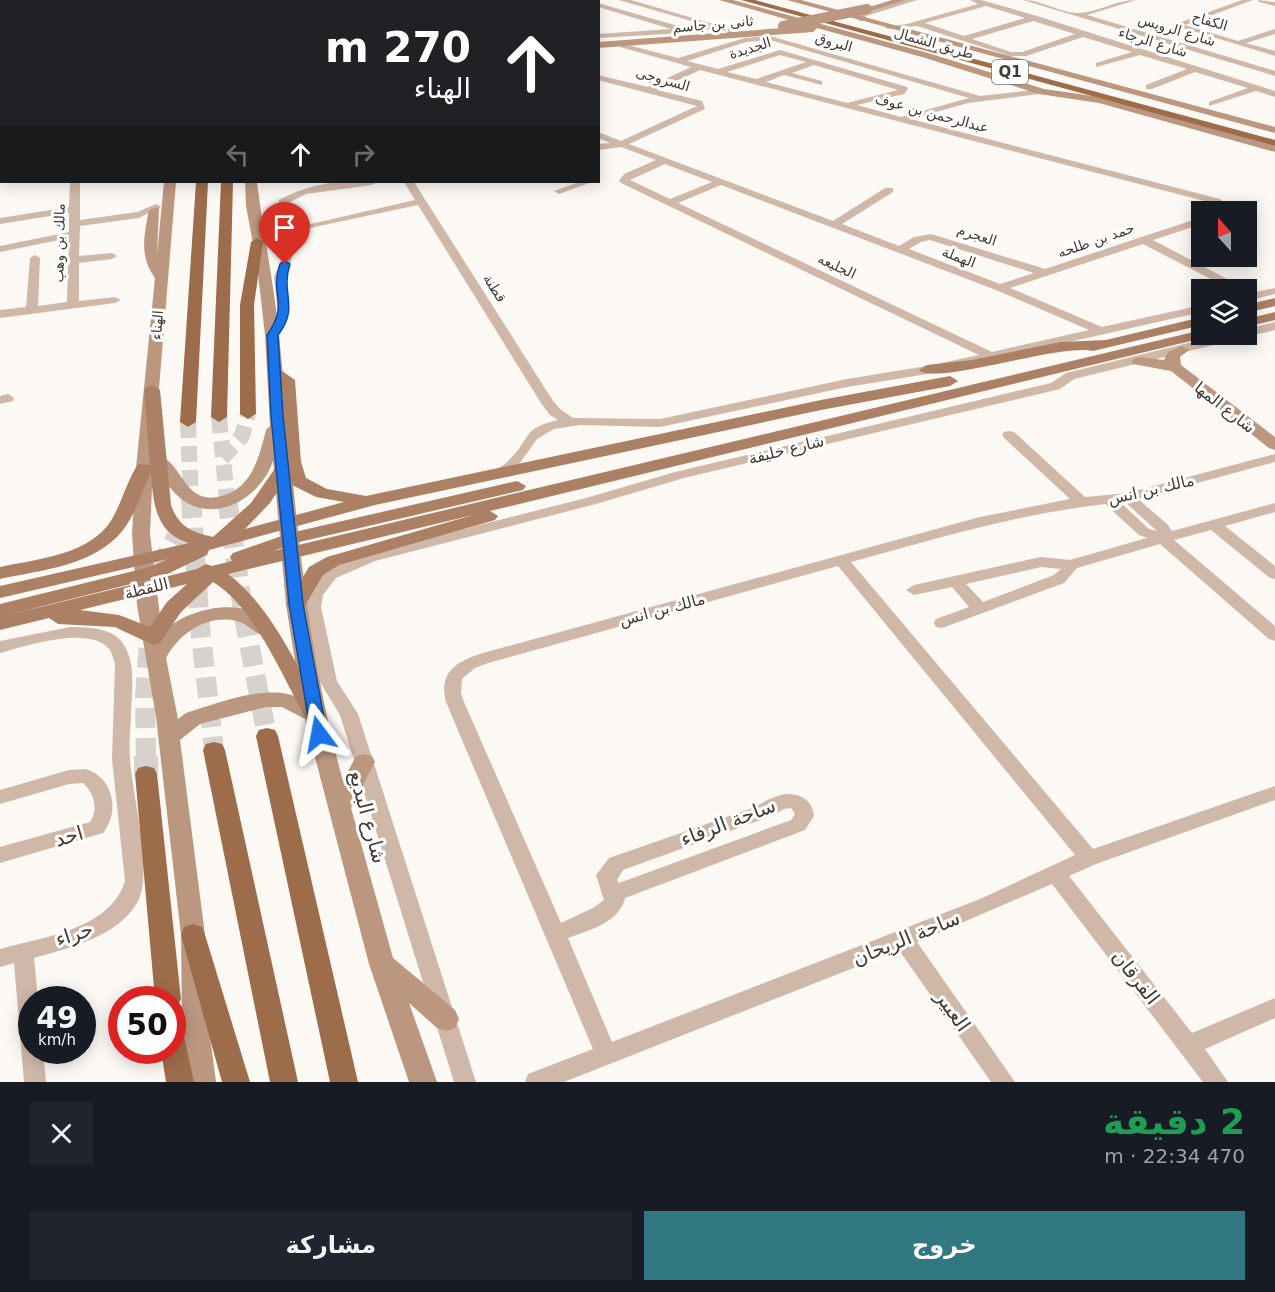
<!DOCTYPE html>
<html lang="ar">
<head>
<meta charset="utf-8">
<style>
  :root { --surface:#171b24; --page:#20242c; --text:#f1f3f6; --muted:#9ea1a6; --accent:#317883 }
  body { margin:0; font-family:"DejaVu Sans","Noto Naskh Arabic",sans-serif; background:var(--page); color:var(--text); direction:rtl; height:100vh; display:flex; flex-direction:column; font-size:22px; white-space:nowrap }
  * { box-sizing:border-box; margin:0 }
  p { font-size:20px; color:var(--muted) }
  .icon { flex:none; width:33px; height:33px; fill:none; stroke:currentColor; stroke-width:2; stroke-linecap:round; stroke-linejoin:round }
  .map { position:relative; height:1082px; overflow:hidden; direction:ltr }
  .side { display:flex; flex-direction:column; background:var(--surface); flex:1 }
  .side>* { flex:none }
  .top-card { position:absolute; left:0px; top:0px; width:600px; height:183px; box-shadow:0 3px 15px #0003; direction:rtl; background:#202124; color:#fff; overflow:hidden }
  .needle { width:39px; rotate:339deg }
  .tools { position:absolute; left:1191px; top:201px; display:grid; gap:12px }
  .tools a { display:grid; place-items:center; width:66px; height:66px; border-radius:0px; background:var(--surface); box-shadow:0 3px 15px #0003; font-size:30px }
  .speed { position:absolute; left:18px; top:986px; display:flex; gap:12px; font-size:30px; font-weight:700; text-align:center }
  .speed>* { display:grid; place-content:center; width:78px; height:78px; border-radius:50%; background:var(--surface); box-shadow:0 3px 15px #0003; line-height:1 }
  .speed small { font-size:15px; font-weight:400 }
  .speed .limit { border:9px solid #d22; background:#fff; color:#111 }
  .pin { position:absolute; display:grid; place-items:center; width:51px; height:51px; color:#fff; margin:-62px -26px; border-radius:50% 50% 50% 0; rotate:-45deg; box-shadow:0 0 6px #0007 }
  .pin .icon { rotate:45deg }
  .me { position:absolute; width:66px; margin:-33px; rotate:347deg; stroke-linejoin:round; filter:drop-shadow(0 0 4px #0008) }
  .turn { display:flex; align-items:center; gap:21px; height:126px; padding:0 30px; font-size:27px }
  .turn .icon { width:78px; height:78px; stroke-width:2.5 }
  .turn b { display:block; font-size:42px; line-height:51px }
  .lanes { display:flex; align-items:center; height:57px; padding:0 30px; background:#0003; justify-content:center; gap:30px; direction:ltr }
  .lanes .off { opacity:.35 }
  .round { display:grid; place-items:center; flex:none; width:63px; height:63px; border-radius:0px; background:var(--page) }
  .headline { display:flex; align-items:center; justify-content:space-between; height:102px; padding:0 30px }
  h1 { font-size:36px; font-weight:700; line-height:45px; color:#1e9e55 }
  .cta { display:flex; gap:12px; margin-top:auto; padding:12px 30px }
  .cta a { flex:1; height:69px; border-radius:0px; background:var(--accent); color:#fff; font-size:24px; font-weight:700; line-height:69px; text-align:center }
  .cta a+a { background:var(--page); color:var(--text) }
  .map>svg:first-child { display:block }
</style>
</head>
<body>
<div class="map">
<svg width="1275" height="1082" viewBox="0 0 1275 1082">
  <rect width="100%" height="100%" fill="#fcf8f4"/>
  <g fill="none" stroke-linecap="round" stroke-linejoin="round">
    <g stroke="#d7d2cd" stroke-width="16" stroke-dasharray="16 8" stroke-linecap="butt">
      <polyline points="219,417 227,499"/>
      <polyline points="188,422 191,499"/>
      <polyline points="222,458 242,436 248,414"/>
    </g>
    <g stroke="#d7d2cd" stroke-width="20" stroke-dasharray="20 10" stroke-linecap="butt">
      <polyline points="191,498 200,627 214,750"/>
      <polyline points="227,498 244,617 267,736"/>
      <polyline points="162,571 167,554 187,517"/>
      <polyline points="146,758 145,696 149,642"/>
    </g>
    <polyline stroke="#d7d2cd" stroke-width="24" stroke-dasharray="24 12" stroke-linecap="butt" points="146,756 146,774"/>
    <g fill="#d0b8a8" fill-rule="evenodd">
      <polygon points="388,0 400,2 389,2"/>
      <polygon points="555,0 566,0 553,2"/>
      <polygon points="619,0 631,0 734,30 730,32 713,28 700,32 598,38 598,34 671,29 598,7 598,3 678,26 678,29 705,25"/>
      <polygon points="905,0 917,0 866,16 865,21 859,21 856,16 860,12"/>
      <path d="M970,0H981L1037,16L1275,91V97L1256,91L1209,106V102L1248,88L1195,72L1152,89H1146V85L1187,69L1140,55L1096,67V63L1132,52L1083,37L1026,56H1010L917,26L888,29L884,27L907,24L978,4ZM986,6L1025,18L964,36L925,23ZM1033,21L1075,34L1022,52H1011L972,39Z"/>
      <path d="M1023,0C1043,0 1063,14 1079,13C1099,12 1116,0 1136,0L1087,15L1275,71V76Z"/>
      <polygon points="1242,0 1253,0 1185,25 1238,41 1275,29 1275,34 1246,43 1275,51 1275,56 1173,25"/>
      <polygon points="1258,0 1275,2 1275,6 1259,2"/>
      <polygon points="0,21 2,21 0,26"/>
      <path d="M770,36L980,96L1042,89L1043,91L1039,94L968,103L911,119L1220,199L1233,209L1231,212H1221L1222,210L1212,203L700,70L657,90L702,101L705,109L629,144L833,221L885,188H893V192L842,224L899,246L914,237L931,234L1045,269L1202,217V224L1153,240L1248,290H1232L1143,244L1010,288L1102,327L1202,305V312L927,374L847,387L660,427L580,425L554,429L537,439L515,470L502,476L495,472C499,467 506,464 510,459C532,437 521,429 558,420L550,415L541,403L418,205L305,229L290,236L292,257L286,277L289,313L284,327L276,338L272,339L266,335L278,313L274,277L282,257L278,235L279,200C308,184 345,178 377,182L372,185L306,194L288,203L289,229L415,200L404,182H414L553,401L560,409L573,418L660,419L847,379L927,366L979,355L621,183L619,181L624,174L656,160L621,147L598,150V144L610,143L598,138V132L621,141L697,106L598,80V75L648,87L691,67L620,47V43L678,58L745,38ZM770,40L969,98L901,117L857,105L904,94L908,89L907,87L780,50L718,69L687,61L746,42ZM780,55L806,62L756,79L727,72ZM814,65L898,90L847,103L766,82L784,75L822,85V81L792,73ZM665,164L712,182L670,199L630,180ZM721,185L996,290L1089,330L992,352L678,203ZM930,240L1034,273L1000,284L909,249L921,242Z"/>
      <rect x="0" y="85" width="2" height="6"/>
      <rect x="0" y="121" width="2" height="6"/>
      <rect x="0" y="138" width="2" height="6"/>
      <rect x="0" y="172" width="2" height="6"/>
      <polygon points="70,182 80,182 80,220 137,212 156,204 161,207 139,218 80,226 79,256 112,253 117,256 112,259 79,263 79,301 115,297 121,300 115,303 0,318 0,310 26,307 30,258 35,255 40,258 38,306 67,302 69,238 0,252 0,246 69,232 69,213 0,224 0,218 69,207"/>
      <polygon points="579,182 592,182 559,194 554,191"/>
      <polygon points="1275,288 1275,294 1246,301 1246,294"/>
      <polygon points="1275,322 1275,330 1074,379 1060,389 684,478 596,504 375,561 336,578 323,595 321,607 337,681 358,714 476,1082 454,1082 340,715 320,682 305,607 307,594 326,570 365,554 586,498 675,472 1051,383 1066,373 1225,334 1246,334 1246,329"/>
      <polygon points="8,394 14,398 13,401 0,404 0,396"/>
      <path d="M1009,431L1014,432L1085,497L1128,493L1275,454V462L1138,499L1167,524L1172,531L1275,503V512L1225,526L1275,566V579L1270,578L1211,530L1174,540L1275,626V641L1269,639L1160,544L1077,568L1064,583L942,628L936,627L934,623L936,619L969,607L952,587L914,595L906,590L914,585L1041,557L1070,560L1147,538L1139,535L1105,504C1018,514 935,539 851,562L1093,849L1275,786V800L1096,864L1069,876L1192,1033L1275,998V1018L1205,1049L1228,1082H1203L1052,884L917,942L1015,1082H991L899,950L564,1082H525L528,1074L593,1049L446,702C438,672 457,661 483,653L980,517L1070,499L1004,438L1002,435L1004,432ZM1120,502H1125L1157,531L1149,529ZM838,566L1075,855L980,899L612,1042L568,938C589,930 619,923 625,898L805,830L814,816C813,803 804,795 790,794C776,793 764,803 752,808C705,825 657,841 609,858L596,875L604,900L593,908L561,923L464,702L461,693L462,679L475,668L488,663ZM1041,567L1061,569L1054,575L983,602L966,584ZM791,808L795,814L791,820L619,883L617,880L623,870L769,817L784,809Z"/>
      <path d="M70,627C89,627 114,628 124,645C137,666 131,695 131,717C130,731 129,745 130,759C132,794 154,875 137,903C117,937 69,948 34,958L38,999H32V1050H43L46,1082H24L14,963L0,967V949C42,937 110,930 125,881L112,759L115,663C113,659 112,653 110,650C91,624 25,646 0,653V641Z"/>
      <path d="M86,769C114,778 120,812 103,833L0,863V847L90,822C99,809 94,793 83,783L69,784L0,804V790L69,770Z"/>
    </g>
    <g fill="#bb9780" fill-rule="evenodd">
      <polygon points="216,0 224,0 215,2"/>
      <polygon points="277,0 286,0 276,2"/>
      <polygon points="719,0 733,0 928,53 1044,89 1100,97 1275,146 1275,152 1099,103 1039,94 922,57 817,28 813,32 598,48 598,42 810,26"/>
      <polygon points="787,0 801,0 1275,127 1275,133"/>
      <polygon points="892,0 906,0 867,12 863,9"/>
      <rect x="0" y="75" width="2" height="6"/>
      <path d="M164,182H176L153,461C156,459 161,457 166,459C177,467 183,483 194,492C202,498 211,499 221,496C252,489 259,457 266,430L270,426L265,335L257,265L246,206L245,182H257C263,233 274,283 279,335C294,485 302,634 343,781L356,756L364,754L372,756L375,762L351,808L393,958L455,1010L459,1019L455,1028L446,1031L437,1028L409,1003L437,1082H409L369,964L305,719L282,707H266L200,724L180,740L205,935L208,1021L216,1082H188L182,1021L181,935L156,717L137,605L132,534L136,468L155,278C139,256 144,235 149,210L159,207L157,255ZM273,461L286,604L301,699C270,682 218,703 186,713L178,719L166,658C179,633 208,614 237,621C248,624 255,634 266,637L273,635L276,630C253,593 187,606 162,633L150,534L153,464C162,477 173,495 187,503C222,522 262,494 273,461Z"/>
      <polygon points="1182,346 1189,350 1180,357 1181,365 1275,437 1275,450 1269,448 1171,371 1133,364 1131,361 1138,357 1164,360 1168,352"/>
    </g>
    <g fill="#ab8064" fill-rule="evenodd">
      <polygon points="1275,298 1275,306 1246,313 1246,305"/>
      <polygon points="1275,312 1275,320 1246,327 1246,319"/>
      <path d="M1202,317V325L1093,351C1061,343 934,386 919,370L927,365L972,360L1061,342L1106,340Z"/>
      <path d="M1202,330V334H1209L1207,337L490,511L498,516L495,520L339,565L323,575L303,609H289L286,604L309,567L327,557L473,515L228,574C273,608 297,667 324,715L321,720L314,723L307,720C283,679 255,607 213,582L181,612L160,643L153,645L115,627L58,624L49,618L0,630V604L150,567L168,559L0,598V586L189,543C155,533 153,502 151,472C142,491 136,513 123,530C95,566 41,570 0,579V567C37,559 91,555 112,519C122,502 127,481 138,464L150,465L144,390L147,387L152,385L160,390L171,505C179,527 191,532 213,537L251,503L276,467H286L279,382L267,371L275,366L295,380L301,462L306,478L327,489L366,496L821,400L950,376L958,381L950,386L821,410L375,505L209,550L207,555L163,576L3,616L197,569L206,564L212,566L232,561L230,557L233,553L290,533L517,481L526,486L523,490L295,543L273,551ZM288,475L292,485L316,497L344,502L245,529L270,503ZM187,584L167,602L150,627L119,615L80,610Z"/>
    </g>
    <g fill="#9d6c4a" fill-rule="evenodd">
      <polygon points="227,0 235,0 226,2"/>
      <polygon points="241,0 250,0 240,2"/>
      <polygon points="268,0 277,0 267,2"/>
      <polygon points="741,0 755,0 1275,140 1275,146"/>
      <polygon points="196,182 208,182 196,422 188,427 180,422"/>
      <polygon points="221,182 233,182 227,417 219,422 211,417"/>
      <polygon points="257,238 263,242 254,305 256,414 248,419 240,414 240,305 251,242"/>
      <polygon points="267,728 275,730 278,736 358,1082 330,1082 256,736 259,730"/>
      <polygon points="214,742 222,744 225,750 298,1082 270,1082 203,750 206,744"/>
      <polygon points="146,766 154,768 157,774 181,999 177,1007 172,1009 172,999 155,999 135,774 138,768"/>
      <polygon points="193,924 202,927 205,935 250,1082 222,1082 181,935 184,927"/>
      <polygon points="172,1020 181,1023 194,1082 166,1082 161,1050 172,1050"/>
    </g>
    <polyline stroke="#bb9780" stroke-width="10" points="783,26 867,9"/>
  </g>
  <path fill="#1a73e8" stroke="#114b97" stroke-width="1.5" d="M285,261L290,264C280,294 300,307 278,335L283,416L303,604L327,734L319,740L311,734L289,604L271,416L267,335C290,303 269,296 280,264Z"/>
  <g text-anchor="middle" stroke-width="6" stroke-linejoin="round" paint-order="stroke">
    <g font-size="14" fill="#433a32" stroke="#fff">
      <text transform="translate(1210 21) rotate(16)" y="5">الكفاح</text>
      <text transform="translate(713 24) rotate(-5)" y="5">ثانى بن جاسم</text>
      <text transform="translate(1177 30) rotate(17)" y="5">شارع الرويس</text>
      <text transform="translate(834 42) rotate(16)" y="5">البروق</text>
      <text transform="translate(1153 42) rotate(17)" y="5">شارع الرجاء</text>
      <text transform="translate(934 43) rotate(16)" y="5">طريق الشمال</text>
      <text transform="translate(750 48) rotate(-17)" y="5">الجديدة</text>
      <text transform="translate(663 79) rotate(16)" y="5">السروجى</text>
      <text transform="translate(932 113) rotate(15)" y="5">عبدالرحمن بن عوف</text>
      <text transform="translate(977 235) rotate(18)" y="5">العجرم</text>
      <text transform="translate(1096 240) rotate(-19)" y="5">حمد بن طلحه</text>
      <text transform="translate(59 243) rotate(-89)" y="5">مالك بن وهب</text>
      <text transform="translate(959 257) rotate(21)" y="5">الهملة</text>
      <text transform="translate(837 266) rotate(25)" y="5">الجليعه</text>
      <text transform="translate(495 288) rotate(58)" y="5">قطنة</text>
      <text transform="translate(157 325) rotate(-86)" y="5">الهناء</text>
    </g>
    <rect fill="#fff" stroke="#7b7570" stroke-width="1.5" x="992" y="60" width="36" height="24" rx="4.5"/>
    <g font-size="15" font-weight="bold" fill="#433a32">
      <text x="1010" y="77">Q1</text>
    </g>
    <g font-size="16" fill="#433a32" stroke="#fff">
      <text transform="translate(1225 407) rotate(38)" y="6">شارع المها</text>
      <text transform="translate(786 449) rotate(-14)" y="6">شارع خليفة</text>
      <text transform="translate(1151 489) rotate(-13)" y="6">مالك بن انس</text>
      <text transform="translate(146 588) rotate(-14)" y="6">اللقطة</text>
      <text transform="translate(662 609) rotate(-15)" y="6">مالك بن انس</text>
    </g>
    <g font-size="20" fill="#433a32" stroke="#fff">
      <text transform="translate(368 817) rotate(75)" y="7">شارع البديع</text>
      <text transform="translate(728 822) rotate(-21)" y="7">ساحة الرفاء</text>
      <text transform="translate(69 836) rotate(-16)" y="7">احد</text>
      <text transform="translate(74 934) rotate(-18)" y="7">حراء</text>
      <text transform="translate(906 938) rotate(-22)" y="7">ساحة الريحان</text>
      <text transform="translate(1136 977) rotate(52)" y="7">الفرقان</text>
      <text transform="translate(953 1011) rotate(55)" y="7">العبير</text>
    </g>
  </g>
</svg>
<div class="tools">
<a><svg class="needle" viewBox="-14 -14 28 28"><path d="M0-13l5 13h-10z" fill="#e53935"/><path d="M0 13l5-13h-10z" fill="#9ea1a6"/></svg></a>
<a><svg class="icon" aria-label="layers" viewBox="0 0 24 24"><path d="M12 4l9 5-9 5-9-5zM3 14l9 5 9-5"/></svg></a>
</div>
<div class="speed"><div>49<small>km/h</small></div><div class="limit">50</div></div>
<div class="pin" style="left:285px;top:264px;background:#d93025"><svg class="icon" aria-label="arrive" viewBox="0 0 24 24"><path d="M6 21V4h12l-3 4 3 4H6"/></svg></div>
<svg class="me" style="left:319px;top:734px" viewBox="-20 -20 40 40"><path d="M0-17L14 15 0 8-14 15z" fill="#1a73e8" stroke="#fff" stroke-width="4"/></svg>
<div class="top-card">
<div class="turn"><svg class="icon" aria-label="ahead" viewBox="0 0 24 24"><path d="M12 20V5M6 11l6-6 6 6"/></svg><div><b>270 m</b>الهناء</div></div>
<div class="lanes"><svg class="icon off" aria-label="left" viewBox="0 0 24 24"><path d="M17 20v-9H6M10 6l-5 5 5 5"/></svg><svg class="icon" aria-label="ahead" viewBox="0 0 24 24"><path d="M12 20V5M6 11l6-6 6 6"/></svg><svg class="icon off" aria-label="right" viewBox="0 0 24 24"><path d="M7 20v-9h11M14 6l5 5-5 5"/></svg></div>
</div>
</div>
<section class="side">
<div class="headline"><div><h1>2 دقيقة</h1><p>470 m · 22:34</p></div><a class="round"><svg class="icon" aria-label="close" viewBox="0 0 24 24"><path d="M6 6l12 12M18 6L6 18"/></svg></a></div>
<div class="cta"><a>خروج</a><a>مشاركة</a></div>
</section>
</body>
</html>
